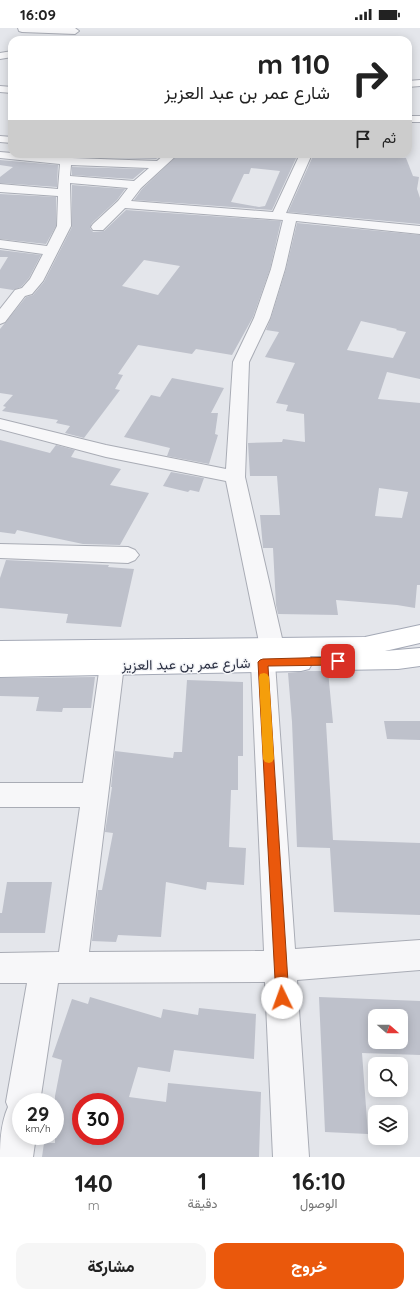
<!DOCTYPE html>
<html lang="ar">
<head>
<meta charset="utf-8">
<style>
  :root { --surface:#fff; --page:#f6f6f6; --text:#222; --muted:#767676; --accent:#ea580c }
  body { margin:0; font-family:Quicksand,Vazirmatn,sans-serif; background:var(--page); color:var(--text); direction:rtl; height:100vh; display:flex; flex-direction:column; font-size:15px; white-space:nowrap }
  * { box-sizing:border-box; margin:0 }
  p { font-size:13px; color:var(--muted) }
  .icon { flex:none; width:22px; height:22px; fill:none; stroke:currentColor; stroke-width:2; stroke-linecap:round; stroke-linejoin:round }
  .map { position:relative; height:1129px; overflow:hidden; direction:ltr }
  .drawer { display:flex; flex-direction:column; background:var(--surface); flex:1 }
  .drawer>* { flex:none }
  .top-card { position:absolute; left:8px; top:8px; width:404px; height:122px; border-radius:12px; box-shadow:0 2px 10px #0003; direction:rtl; background:#fff; color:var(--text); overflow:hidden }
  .needle { width:26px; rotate:110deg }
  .buttons { position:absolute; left:368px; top:981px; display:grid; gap:8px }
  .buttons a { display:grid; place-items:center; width:40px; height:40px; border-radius:8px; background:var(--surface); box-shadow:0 2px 10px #0003; font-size:20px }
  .speed { position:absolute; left:12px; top:1065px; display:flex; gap:8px; font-size:20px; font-weight:700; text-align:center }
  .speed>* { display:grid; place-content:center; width:52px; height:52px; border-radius:50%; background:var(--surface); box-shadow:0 2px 10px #0003; line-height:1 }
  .speed small { font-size:10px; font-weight:400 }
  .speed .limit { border:6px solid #d22; background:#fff; color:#111 }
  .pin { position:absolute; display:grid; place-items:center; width:34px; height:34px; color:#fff; margin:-17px; border-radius:8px; box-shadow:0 2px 6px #0006 }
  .me { position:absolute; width:44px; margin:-22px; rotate:357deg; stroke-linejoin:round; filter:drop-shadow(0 0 3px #0008) }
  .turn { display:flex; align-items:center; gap:14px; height:84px; padding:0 16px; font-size:18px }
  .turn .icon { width:52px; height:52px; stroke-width:2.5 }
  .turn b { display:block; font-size:28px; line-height:34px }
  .then { display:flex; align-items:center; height:38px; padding:0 16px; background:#0003; gap:8px; font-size:15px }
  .eta { display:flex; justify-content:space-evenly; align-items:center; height:68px; text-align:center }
  .eta b { font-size:24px; font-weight:800; line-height:28px }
  .primary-button { display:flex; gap:8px; margin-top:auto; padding:8px 16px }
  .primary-button a { flex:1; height:46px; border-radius:12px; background:var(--accent); color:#fff; font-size:16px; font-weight:800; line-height:46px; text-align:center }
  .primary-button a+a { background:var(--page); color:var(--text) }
  .status { display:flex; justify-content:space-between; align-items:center; height:28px; padding:0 20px; background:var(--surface); direction:ltr }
  .status svg { height:11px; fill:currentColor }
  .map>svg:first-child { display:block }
</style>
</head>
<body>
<div class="status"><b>16:09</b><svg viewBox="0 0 49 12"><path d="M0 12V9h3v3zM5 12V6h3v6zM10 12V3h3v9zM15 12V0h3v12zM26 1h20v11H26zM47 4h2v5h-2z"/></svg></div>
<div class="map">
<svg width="420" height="1129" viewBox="0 0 420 1129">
  <rect width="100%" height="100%" fill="#e4e6eb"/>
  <g fill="#bec1cb" fill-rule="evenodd">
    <polygon points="74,126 163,126 156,131 74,129"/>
    <path d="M179,126L230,128V126H298L272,182L134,172L142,161ZM251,140L280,143L265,178L259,179L231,174L244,146H249Z"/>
    <polygon points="339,126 384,126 386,130 406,130 413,148 419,149 417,161 420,170 420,196 288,184 313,128 338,130"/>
    <polygon points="0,132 58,137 57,159 0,155 0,149 13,139 0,137"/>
    <polygon points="72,139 145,141 133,151 72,147"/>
    <path d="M72,157L125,161L117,172L92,195L90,200L93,204L104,203L126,182L281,193L270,241L253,289L232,327L196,321L192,326L138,317L118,346L123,347L115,361L120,362L84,410L65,405L70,398L56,395L58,392L2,383L6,379L3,378L13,367L0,365V301L26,269L33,267L44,254L72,199ZM144,232L180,238L158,267L122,258Z"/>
    <polygon points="0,166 56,169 56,198 46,216 0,211"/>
    <path d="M297,195L420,207V351L387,344L378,371L420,375V557H417L415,580L397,577L336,572L338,587L278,586L276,577L273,520H263L260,487H280L277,448H250L248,415L282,414L283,411L305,414L304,386L286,383L288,377L276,375L295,335L265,329L279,304L266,302L271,290L286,241ZM361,293L397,301L396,302L406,304L393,330L347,322ZM379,460L408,464L402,490L375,488Z"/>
    <polygon points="0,222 41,227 29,250 21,259 13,262 0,260 0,242 8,229 0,229"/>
    <polygon points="172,350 224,360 211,385 218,385 215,406 218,407 209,436 167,428 170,420 124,409 151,367 160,369"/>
    <polygon points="0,412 50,425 56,417 75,422 71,429 121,441 110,457 149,465 120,517 83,516 17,502 15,506 0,504"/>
    <polygon points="171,444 204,450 199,464 190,462 188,464 163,458"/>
    <polygon points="6,532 109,537 108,539 134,541 121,599 66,595 68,586 0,580 0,550"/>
    <polygon points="308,643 328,643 333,695 326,695 333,812 420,815 420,887 334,884 330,820 297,819 292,694 288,645"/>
    <polygon points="95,649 91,680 63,680 62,684 36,683 39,669 0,668 0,650"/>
    <polygon points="187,652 243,654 243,728 238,728 238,762 231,762 229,819 246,820 244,857 207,854 206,862 166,854 161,909 118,907 116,914 92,913 98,862 102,862 113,805 105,804 112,759 111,759 115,723 173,730 174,724 182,724"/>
    <polygon points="384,693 420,693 420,712 387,711"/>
    <polygon points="7,854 52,854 45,905 0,905 0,885 2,885"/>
    <path d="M90,969L161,990L163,981L198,987L199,980L256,986L254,1031L174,1022L170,1044L138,1039L129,1069L166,1074L168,1055L261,1064L259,1129H42L44,1115H55V1068L62,1032L52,1029L72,971L88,976ZM81,1074H115V1108H81Z"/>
    <path d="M319,969L420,973V1027L362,1025L368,1106L325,1104ZM375,988H401V1014H375Z"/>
  </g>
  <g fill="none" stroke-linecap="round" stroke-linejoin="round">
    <defs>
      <g id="minor">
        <polygon points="18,0 75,0 79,3 75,6 22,4 19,3"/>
        <polygon points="12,23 12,29 0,31 0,25"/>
        <polygon points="420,52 420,58 408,59 408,53"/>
        <polygon points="0,58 12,59 12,65 0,64"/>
        <rect x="408" y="88" width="12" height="6"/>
        <polygon points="0,108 12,109 12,115 0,114"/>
        <path d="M0,124L12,125V126L61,129V126H73L72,130L157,133L165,126H178L141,160L131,173L273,184L300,126H312L286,185L420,198V206L296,193L285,241L270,290L249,334L245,449L284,619L280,625L272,628L264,625L260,619L226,453L106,429L0,401V391L106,417L226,441L233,334L254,290L271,241L283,192L125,180L103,202H93L91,199L93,196L118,173L128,160L70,155L71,198L43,253L32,266L25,268L5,294L0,296V281L15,262L22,260L30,251L43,226L0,220V212L47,218L57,198L58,168L0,164V156L58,161L60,136L0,130ZM71,137L149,140L134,153L70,148Z"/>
        <polygon points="0,516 128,519 135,522 139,527 135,532 128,535 0,530"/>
        <path d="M263,626L271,628L275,635L295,921L420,912V942L297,952L309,1129H273L265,954L58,955L40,1074H21V1108H36L33,1129H0C0,1112 1,1095 8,1079L6,1074L27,955H0V925L59,924L80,779H0V755H83L100,637L104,630L112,627L120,630L124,637L89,924L264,923L251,635L255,628Z"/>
      </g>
      <polygon id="major" points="420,597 420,615 385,623 420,620 420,638 398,641 339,642 331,640 327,633 330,628 310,628 313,634 309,641 301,643 0,649 0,613 365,609"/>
    </defs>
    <use href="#minor" stroke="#a9acb5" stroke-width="2"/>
    <use href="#major" stroke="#a4a9b6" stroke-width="2"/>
    <use href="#minor" fill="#f7f7f9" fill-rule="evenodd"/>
    <use href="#major" fill="#fff" fill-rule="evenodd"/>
  </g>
  <polygon fill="#ea580c" stroke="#983908" points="338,629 342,630 343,633 342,636 338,637 268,638 289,970 287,975 282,977 278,975 276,970 258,634 260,632 263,631"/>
  <polygon fill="#f59e0b" points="264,645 267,646 269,649 274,731 272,734 269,735 265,734 263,731 259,649 260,646"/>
  <g text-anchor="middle" stroke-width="3" stroke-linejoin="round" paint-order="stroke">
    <g font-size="14" fill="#2c3143" stroke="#f4f5f8">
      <text transform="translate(186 636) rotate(-1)" y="5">شارع عمر بن عبد العزيز</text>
    </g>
  </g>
</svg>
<div class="buttons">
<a><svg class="needle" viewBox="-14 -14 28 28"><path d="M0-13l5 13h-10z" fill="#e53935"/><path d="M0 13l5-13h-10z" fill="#767676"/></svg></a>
<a><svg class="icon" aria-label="search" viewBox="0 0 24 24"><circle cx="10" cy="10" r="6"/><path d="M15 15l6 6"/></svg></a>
<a><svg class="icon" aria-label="layers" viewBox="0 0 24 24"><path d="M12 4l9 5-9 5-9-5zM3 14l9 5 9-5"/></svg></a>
</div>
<div class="speed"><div>29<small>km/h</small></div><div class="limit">30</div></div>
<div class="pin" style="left:338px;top:633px;background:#d93025"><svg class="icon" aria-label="arrive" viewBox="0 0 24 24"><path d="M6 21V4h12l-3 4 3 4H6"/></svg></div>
<svg class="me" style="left:282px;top:970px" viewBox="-20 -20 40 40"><circle r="19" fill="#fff"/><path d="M0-13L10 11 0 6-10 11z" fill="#ea580c"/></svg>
<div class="top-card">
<div class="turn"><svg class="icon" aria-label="right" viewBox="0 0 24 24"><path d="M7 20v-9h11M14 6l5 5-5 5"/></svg><div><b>110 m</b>شارع عمر بن عبد العزيز</div></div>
<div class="then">ثم<svg class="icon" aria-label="arrive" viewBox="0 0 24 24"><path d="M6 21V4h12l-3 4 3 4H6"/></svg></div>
</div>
</div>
<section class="drawer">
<div class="eta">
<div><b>16:10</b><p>الوصول</p></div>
<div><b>1</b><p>دقيقة</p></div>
<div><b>140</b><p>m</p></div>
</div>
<div class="primary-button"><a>خروج</a><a>مشاركة</a></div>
</section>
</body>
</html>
